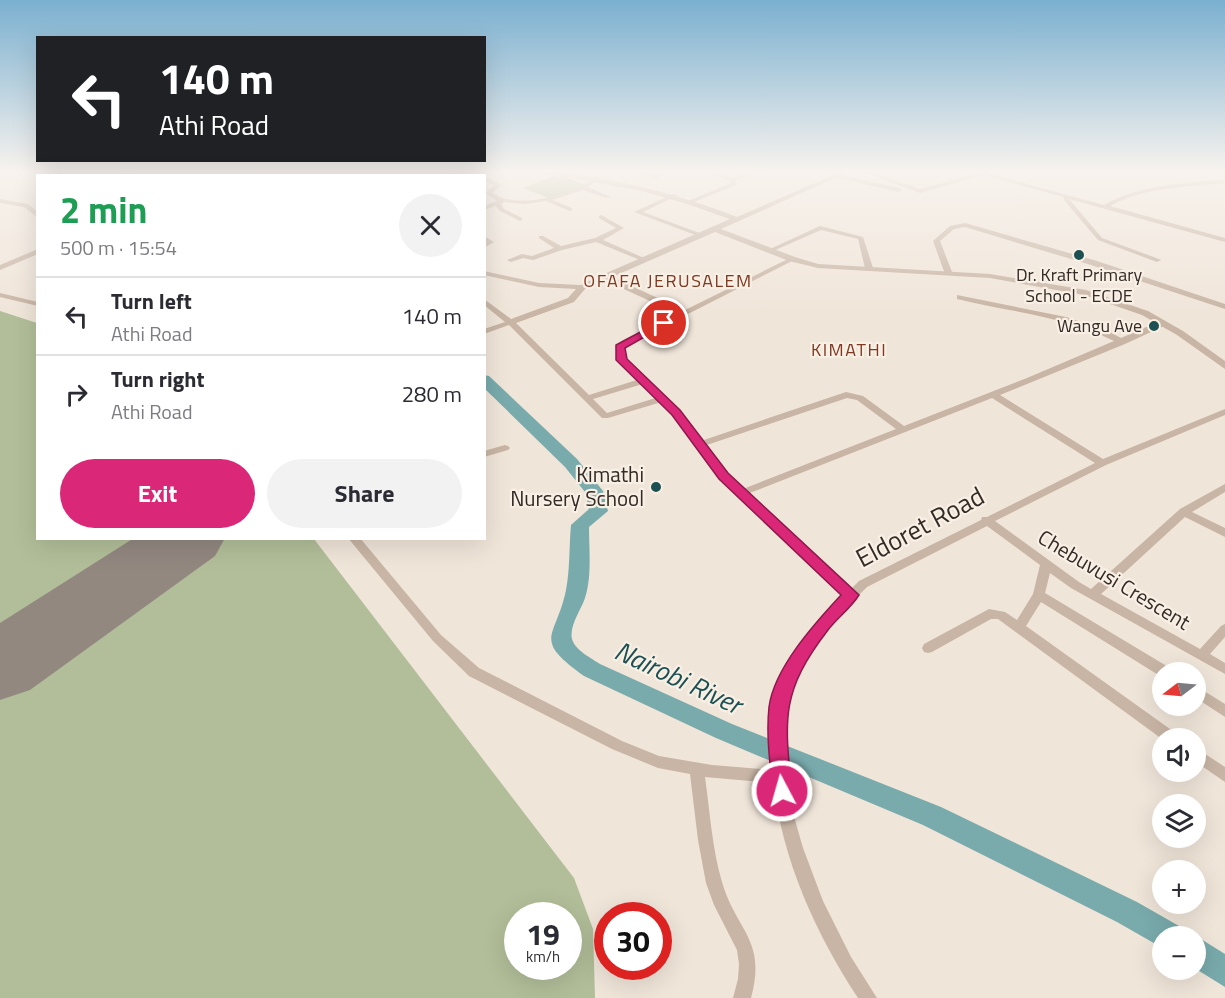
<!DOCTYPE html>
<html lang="en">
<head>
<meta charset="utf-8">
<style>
  :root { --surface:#fff; --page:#f2f2f3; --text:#2b2b33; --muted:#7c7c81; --line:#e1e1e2; --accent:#db2777 }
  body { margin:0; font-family:"Titillium Web",sans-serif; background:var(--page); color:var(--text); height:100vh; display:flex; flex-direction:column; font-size:22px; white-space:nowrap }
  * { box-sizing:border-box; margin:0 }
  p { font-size:20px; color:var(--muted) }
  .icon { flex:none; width:33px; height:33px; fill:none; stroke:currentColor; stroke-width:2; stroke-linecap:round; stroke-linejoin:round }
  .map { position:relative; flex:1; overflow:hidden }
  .panel { position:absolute; left:36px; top:174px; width:450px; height:366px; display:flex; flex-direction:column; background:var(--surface); border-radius:0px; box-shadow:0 6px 24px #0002 }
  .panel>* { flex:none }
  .banner { position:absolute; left:36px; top:36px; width:450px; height:126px; border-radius:0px; box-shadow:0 6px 24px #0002; background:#202124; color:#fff; overflow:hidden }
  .needle { width:39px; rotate:254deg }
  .controls { position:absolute; left:1152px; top:662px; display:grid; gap:12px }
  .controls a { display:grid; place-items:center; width:54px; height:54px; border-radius:50%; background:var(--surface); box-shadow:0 6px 24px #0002; font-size:30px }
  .speed { position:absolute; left:504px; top:902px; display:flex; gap:12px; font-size:30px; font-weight:700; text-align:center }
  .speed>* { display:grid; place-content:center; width:78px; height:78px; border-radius:50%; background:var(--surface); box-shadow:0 6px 24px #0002; line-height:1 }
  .speed small { font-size:15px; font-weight:400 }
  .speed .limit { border:9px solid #d22; background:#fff; color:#111 }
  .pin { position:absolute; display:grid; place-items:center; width:51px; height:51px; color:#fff; margin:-26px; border:3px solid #fff; border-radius:50%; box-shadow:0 2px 6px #0007 }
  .me { position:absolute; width:66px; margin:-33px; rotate:354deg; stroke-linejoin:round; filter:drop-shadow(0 0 4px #0008) }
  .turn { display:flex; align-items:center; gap:21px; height:126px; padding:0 24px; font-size:27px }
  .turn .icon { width:78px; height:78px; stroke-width:2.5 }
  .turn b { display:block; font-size:42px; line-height:51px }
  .round { display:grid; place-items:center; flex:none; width:63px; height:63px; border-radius:32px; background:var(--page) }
  .headline { display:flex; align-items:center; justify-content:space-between; height:102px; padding:0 24px }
  h1 { font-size:36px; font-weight:700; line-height:45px; color:#1e9e55 }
  .button { display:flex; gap:12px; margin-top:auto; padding:12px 24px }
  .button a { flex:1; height:69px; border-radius:36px; background:var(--accent); color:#fff; font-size:24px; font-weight:700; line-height:69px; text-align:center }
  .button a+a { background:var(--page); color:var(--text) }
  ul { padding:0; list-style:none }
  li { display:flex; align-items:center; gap:18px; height:78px; padding:0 24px; border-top:2px solid var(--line) }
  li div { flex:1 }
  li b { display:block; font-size:22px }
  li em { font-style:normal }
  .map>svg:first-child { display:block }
</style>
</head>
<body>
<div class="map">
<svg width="1225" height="998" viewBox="0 0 1225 998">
  <rect width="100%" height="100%" fill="#f0e5d9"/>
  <g fill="#b2be99" fill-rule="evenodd">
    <polygon points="559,174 588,186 551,199 523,188"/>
    <path d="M0,311L37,323L38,538L314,539L574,878L593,929L595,998H0ZM518,915H568V966H518Z"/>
  </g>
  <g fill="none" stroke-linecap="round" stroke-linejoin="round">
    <g fill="#79aaac" fill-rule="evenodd">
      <polygon points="122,173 132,173 131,176 121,176"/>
      <path d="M484,375L489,376L577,459L603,491L608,511L589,527C589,551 592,576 585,598C581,610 569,626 572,639C575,650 591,658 600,664L732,724L941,807L1137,902L1179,926L1183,936H1162V948L1159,946L1117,922L923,825L716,738L584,676C531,638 556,639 566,590C570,569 569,547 571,525L589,509L585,492L565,467L484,388Z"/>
      <polygon points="1196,936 1225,954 1225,987 1196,969"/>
    </g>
    <polygon fill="#928880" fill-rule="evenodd" points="134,538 225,538 215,556 30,690 0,700 0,623"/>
    <g fill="#c8b5a5" fill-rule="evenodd">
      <polygon points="54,173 61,173 65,176 57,176"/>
      <polygon points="444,173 452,173 447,176 437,176"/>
      <path d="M638,173C647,172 654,175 662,173L665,175L655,179Z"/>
      <path d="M710,173C718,172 723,176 730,177C738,178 747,172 755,173L736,180V185L694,202H690V200L731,183L730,181Z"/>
      <path d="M866,173H874L920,189L978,173H987L1104,205C1140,184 1184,184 1225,179V183C1187,187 1144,187 1110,206L1225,238V242L1069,199L1102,238L1159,259L1161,260L1157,262L1098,240L1064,200V197L983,175L920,193Z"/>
      <polygon points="836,174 899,188 902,190 899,192 834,177 834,175"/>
      <path d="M484,176L501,185L493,193C514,208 553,198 575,189C583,186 589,181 596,177L598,178V180L588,187L611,197L606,198L583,190L552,200L572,208V210L570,211L546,201L525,204L504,202L501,204L504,209L522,218V220L520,221L500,211L496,206L484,210V206L497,201L486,193L494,185L484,181Z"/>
      <polygon points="673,194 678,195 643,212 702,234 702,236 698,236 634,212"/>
      <polygon points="0,199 28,204 38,212 38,218 24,207 0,203"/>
      <polygon points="601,215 624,228 603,240 644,258 644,260 640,260 596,242 562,250 533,260 523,258 511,262 507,260 522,254 532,256 554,248 539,238 539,236 543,236 561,246 595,238 616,228 599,218 599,216"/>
      <polygon points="965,223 1097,261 1225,304 1225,309 1091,265 965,227 954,229 940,241 952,272 945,274 933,241 950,226"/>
      <polygon points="820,226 863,237 873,268 872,270 865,268 858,239 821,230 773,251 768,250"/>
      <polygon points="484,236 494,242 484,248 486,242"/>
      <polygon points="38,249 38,254 0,270 0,265"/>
      <polygon points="790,258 796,259 686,315 680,315 679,313"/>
      <polygon points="484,271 539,283 581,285 602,275 608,275 608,279 585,289 574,302 516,323 589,395 640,379 646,379 646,383 593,399 607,413 662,396 667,399 665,401 608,418 602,418 509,325 484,334 484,329 505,322 484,305 484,299 511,319 568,298 576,289 539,287 484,275"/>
      <polygon points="0,293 38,302 38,306 0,297"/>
      <path d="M957,295L1066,317L1106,330L1121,338L1160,321H1166V325L1125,344L1000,395L1103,459L1225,409V415L1106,465L995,521L1079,582L1091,589L1180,509L1225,484V492L1192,512L1225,528V537L1185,517L1101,594L1200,649L1221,626L1225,624V637L1210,654L1225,663V674L1071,588L1050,573L1045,593L1170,668L1171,672H1162V676H1160L1041,602L1026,626L1177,734L1179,738L1162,739L998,619H991L932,652L928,653L924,652L922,648L924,644L989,609L1005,612L1017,620L1033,594L1040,565L987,526L867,587L828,626L802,663L785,706V744L791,806L803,848L823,901L851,957L877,998H858C817,936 781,858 774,783L705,777C710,812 712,848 722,882C736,931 767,939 751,998H733L738,979L739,964L737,950L714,905L706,883L698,840L690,774L658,768L612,749L469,676L433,641L348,538H360L441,635L479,668L622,741L659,756L712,765L773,770L771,744V706L791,657L820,620L859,581L981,520L982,517H987L1095,463L992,398L742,496L737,493L738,491L896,429L857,400L847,398L701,447H695L693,445L695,443L846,392L863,396L904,426L1027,378L1114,341C1065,316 1010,312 957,299Z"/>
      <polygon points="505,445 508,446 510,448 508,450 484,457 484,451"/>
      <polygon points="1196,686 1225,704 1225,717 1196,698"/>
      <polygon points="1196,748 1225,767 1225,782 1196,762"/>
    </g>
    <path fill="#c8b5a5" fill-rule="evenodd" d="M543,173C562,171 583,175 603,179C649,187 693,200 737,217L838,173H846L721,229L795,257L818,264L990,274L1086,290L1148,311L1183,331L1225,361V369L1177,335L1142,315L1084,295L990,278L818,268L789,261L715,232L612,277L686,311V315L629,344L625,348L627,359L680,410L728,473L856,591L858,595L856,599H846L720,479L672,414L619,362L615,347L623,340L676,313L602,279V275L730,219L687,204L642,191Z"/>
  </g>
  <linearGradient id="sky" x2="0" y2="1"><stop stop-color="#7bb0d0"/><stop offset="0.55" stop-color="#f8f3ee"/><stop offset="1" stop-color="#f8f3ee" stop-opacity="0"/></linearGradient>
  <rect width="1225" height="312" fill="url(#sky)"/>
  <path fill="#db2777" stroke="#8e194d" stroke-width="1.5" d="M661,321L669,323L625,348L627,359L680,410L728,473L859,595C851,608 837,618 828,630C781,691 784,718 792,791L789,798L782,800L775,798L773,791C770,764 766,735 769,707C774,668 815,623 841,595L719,479L672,415L616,360V345Z"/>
  <g fill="#1d5053" stroke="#f8efe5" stroke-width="2">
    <circle cx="1079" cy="255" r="6"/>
    <circle cx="1154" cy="326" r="6"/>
    <circle cx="656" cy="487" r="6"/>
  </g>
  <g text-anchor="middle" stroke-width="4.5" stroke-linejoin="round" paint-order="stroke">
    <g font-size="18" fill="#342a26" stroke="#f8efe5">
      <text x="1079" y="281">Dr. Kraft Primary<tspan x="1079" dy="21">School - ECDE</tspan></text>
      <text x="1142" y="332" text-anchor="end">Wangu Ave</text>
    </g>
    <g font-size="18" letter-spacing="1.5" fill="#803922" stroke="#f8efe5">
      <text x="668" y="287">OFAFA JERUSALEM</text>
      <text x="849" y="356">KIMATHI</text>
    </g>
    <g font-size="21" fill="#342a26" stroke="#f8efe5" text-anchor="end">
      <text x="644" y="482">Kimathi<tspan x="644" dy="24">Nursery School</tspan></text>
    </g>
    <g font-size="21" fill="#342a26" stroke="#f8efe5">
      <text transform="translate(1114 580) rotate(31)" y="7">Chebuvusi Crescent</text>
    </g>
    <g font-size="26" fill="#342a26" stroke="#f8efe5">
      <text transform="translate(920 527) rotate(-28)" y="9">Eldoret Road</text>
    </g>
    <g font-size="27" font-style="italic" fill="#1d5053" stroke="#f8efe5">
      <text transform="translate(678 678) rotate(25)" y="9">Nairobi River</text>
    </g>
  </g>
</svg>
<div class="controls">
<a><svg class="needle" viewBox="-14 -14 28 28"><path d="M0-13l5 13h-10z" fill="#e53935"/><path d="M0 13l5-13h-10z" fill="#7c7c81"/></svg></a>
<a><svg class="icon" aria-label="sound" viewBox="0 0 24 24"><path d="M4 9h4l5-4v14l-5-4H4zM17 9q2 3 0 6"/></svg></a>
<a><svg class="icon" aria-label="layers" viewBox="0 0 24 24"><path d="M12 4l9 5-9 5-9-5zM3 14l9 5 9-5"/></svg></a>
<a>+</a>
<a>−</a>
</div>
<div class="speed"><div>19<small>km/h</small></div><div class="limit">30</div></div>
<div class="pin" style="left:664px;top:323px;background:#d93025"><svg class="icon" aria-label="arrive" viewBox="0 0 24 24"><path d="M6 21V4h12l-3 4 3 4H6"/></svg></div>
<svg class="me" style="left:782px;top:791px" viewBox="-20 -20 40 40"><circle r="17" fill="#db2777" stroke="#fff" stroke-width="3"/><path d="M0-11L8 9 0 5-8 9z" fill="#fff"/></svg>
<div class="banner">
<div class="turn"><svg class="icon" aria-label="left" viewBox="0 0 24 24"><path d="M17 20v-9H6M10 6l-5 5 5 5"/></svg><div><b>140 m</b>Athi Road</div></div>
</div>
<section class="panel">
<div class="headline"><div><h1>2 min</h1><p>500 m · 15:54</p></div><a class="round"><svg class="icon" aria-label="close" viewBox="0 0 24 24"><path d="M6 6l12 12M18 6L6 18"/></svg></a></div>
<ul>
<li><svg class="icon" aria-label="left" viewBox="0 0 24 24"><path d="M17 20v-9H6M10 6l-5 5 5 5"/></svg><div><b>Turn left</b><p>Athi Road</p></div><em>140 m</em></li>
<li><svg class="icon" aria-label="right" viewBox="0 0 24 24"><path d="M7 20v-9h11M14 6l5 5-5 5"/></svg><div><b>Turn right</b><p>Athi Road</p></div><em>280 m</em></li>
</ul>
<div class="button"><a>Exit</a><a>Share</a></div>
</section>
</div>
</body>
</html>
